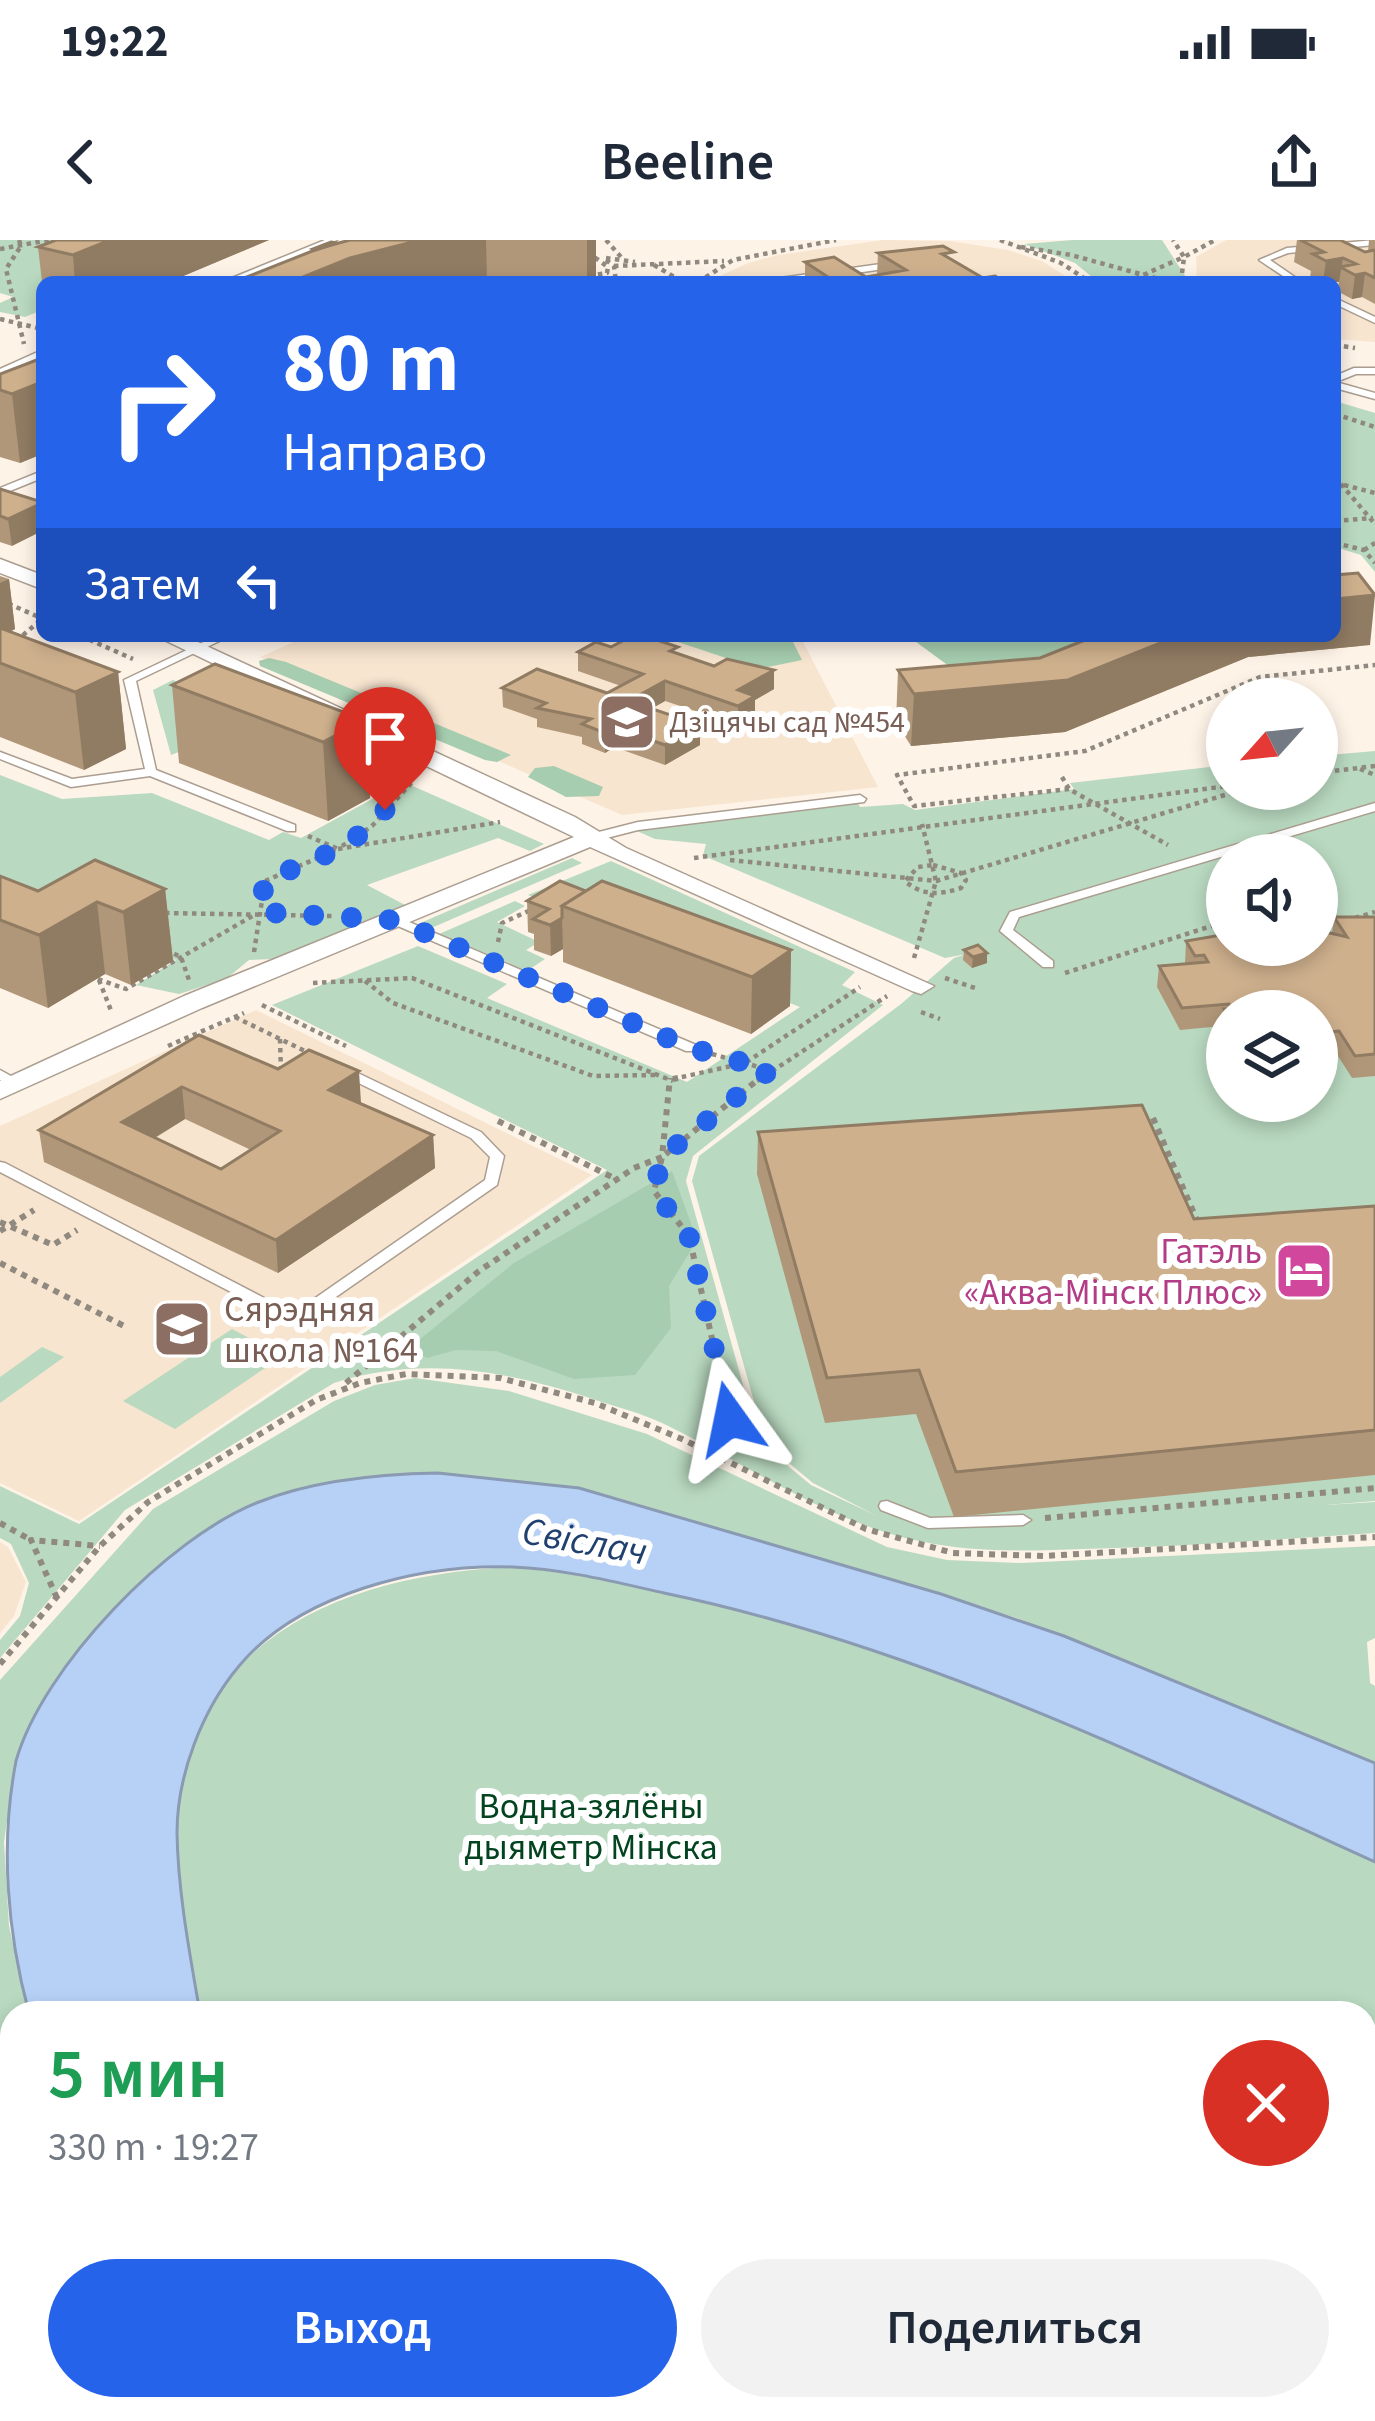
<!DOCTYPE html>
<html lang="ru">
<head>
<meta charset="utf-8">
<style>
  :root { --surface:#fff; --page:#f2f2f3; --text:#1f2937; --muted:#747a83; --accent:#2563eb }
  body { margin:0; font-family:"Source Sans 3",sans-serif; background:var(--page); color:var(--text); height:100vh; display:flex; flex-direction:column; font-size:45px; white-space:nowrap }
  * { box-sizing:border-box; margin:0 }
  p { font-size:39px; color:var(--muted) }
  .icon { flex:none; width:66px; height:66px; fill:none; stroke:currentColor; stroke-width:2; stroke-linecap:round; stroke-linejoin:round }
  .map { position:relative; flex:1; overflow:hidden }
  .details { position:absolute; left:0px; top:1761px; width:1377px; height:420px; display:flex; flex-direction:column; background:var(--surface); border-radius:36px 36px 0 0; box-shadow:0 6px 18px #0003 }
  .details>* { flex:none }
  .top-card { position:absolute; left:36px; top:36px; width:1305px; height:366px; border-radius:18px; box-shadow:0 6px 18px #0003; background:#2563eb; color:#fff; overflow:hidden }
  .needle { width:78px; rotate:243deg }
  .controls { position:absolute; left:1206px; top:438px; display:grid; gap:24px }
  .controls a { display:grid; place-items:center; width:132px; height:132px; border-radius:50%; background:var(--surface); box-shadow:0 6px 18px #0003; font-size:60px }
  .pin { position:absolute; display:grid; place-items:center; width:102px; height:102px; color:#fff; margin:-123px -51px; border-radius:50% 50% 50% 0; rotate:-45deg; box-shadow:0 0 12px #0007 }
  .pin .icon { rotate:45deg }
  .me { position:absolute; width:132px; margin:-66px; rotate:348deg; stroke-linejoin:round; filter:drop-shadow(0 0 9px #0008) }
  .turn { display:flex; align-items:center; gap:42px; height:252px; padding:0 48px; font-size:54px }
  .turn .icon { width:156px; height:156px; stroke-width:2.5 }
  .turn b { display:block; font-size:84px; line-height:102px }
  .then { display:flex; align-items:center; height:114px; padding:0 48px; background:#0003; gap:24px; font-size:45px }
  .round { display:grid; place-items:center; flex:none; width:126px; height:126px; border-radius:63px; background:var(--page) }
  .overview { display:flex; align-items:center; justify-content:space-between; height:204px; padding:0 48px }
  h1 { font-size:72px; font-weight:600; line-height:90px; color:#1e9e55 }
  .action { display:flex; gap:24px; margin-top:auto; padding:24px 48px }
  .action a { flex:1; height:138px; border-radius:72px; background:var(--accent); color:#fff; font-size:48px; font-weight:600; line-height:138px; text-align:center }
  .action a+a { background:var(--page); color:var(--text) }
  .status { display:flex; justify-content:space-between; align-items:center; height:84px; padding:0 60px; background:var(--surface); direction:ltr }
  .status svg { height:33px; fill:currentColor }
  header { display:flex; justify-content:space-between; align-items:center; height:156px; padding:0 48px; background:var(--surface); font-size:54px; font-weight:600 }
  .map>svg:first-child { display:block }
</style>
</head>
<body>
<div class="status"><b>19:22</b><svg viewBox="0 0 49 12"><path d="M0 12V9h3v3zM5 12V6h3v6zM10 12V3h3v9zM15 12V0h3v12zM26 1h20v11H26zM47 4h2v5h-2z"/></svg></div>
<header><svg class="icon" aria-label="back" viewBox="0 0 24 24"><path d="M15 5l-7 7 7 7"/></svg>Beeline<svg class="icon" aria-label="share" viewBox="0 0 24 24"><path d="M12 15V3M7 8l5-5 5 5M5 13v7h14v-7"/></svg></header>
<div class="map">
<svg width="1375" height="2181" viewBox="0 0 1375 2181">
  <rect width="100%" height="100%" fill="#fef3e7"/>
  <g fill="#f7e5d0">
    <polygon points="883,0 950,1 1008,10 1042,21 1075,42 719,42 722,35 748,23 778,15"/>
    <polygon points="1226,0 1375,0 1375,102 1335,99 1335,42 1197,42 1196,17"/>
    <polygon points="307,396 800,396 878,547 622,575 260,417"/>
    <polygon points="256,770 592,935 79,1281 0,1243 0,886"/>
    <polygon points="0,1302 8,1307 26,1342 14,1376 0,1393"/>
  </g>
  <g fill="#b9d9c0" fill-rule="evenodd">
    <polygon points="0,0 211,0 109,42 42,42 42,70 25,77 0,72 0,63 13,57 0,53"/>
    <polygon points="1073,0 1162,0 1189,42 1098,42 1075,23 1024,4"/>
    <polygon points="1335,161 1375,173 1375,332 1361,315 1335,307"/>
    <polygon points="173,440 544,604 530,611 498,598 367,645 407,666 274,719 249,720 226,739 179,754 136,745 176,720 103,689 0,702 0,535 62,559 152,553 269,600 283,592 301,598 376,557 220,496 171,515 153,450"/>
    <path d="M1375,511V1261L1326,1265L1375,1262V1293C1278,1299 1180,1307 1083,1309C1027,1311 974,1313 919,1301C826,1282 746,1223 662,1183C641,1173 616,1167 593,1159C507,1131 422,1115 334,1143L125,1270L0,1418V1400L20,1376L29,1343L11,1304L0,1298V1246L79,1284L607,930L272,765L418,706L507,744L487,758L687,842L800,767L609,693L601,683L528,655L611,621L855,732L842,745L883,765L693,916L686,941L759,1202L811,1245L875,1275L813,1243L766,1204L692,941L699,916L901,764L954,718L967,714L945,718L711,619L703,615L706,604L655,599L637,591L858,563L860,567L903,564L915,570L1074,549L1070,543L1227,525V549H1317V516ZM1227,615H1317V705H1227ZM1227,771H1317V861H1227Z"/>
    <polygon points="572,618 582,623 429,689 418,684"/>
    <polygon points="515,661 525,666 497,682 539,702 526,710 545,719 527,731 439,694"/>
    <polygon points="232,1089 283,1116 175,1189 123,1161"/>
    <polygon points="42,1107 64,1117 0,1163 0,1137"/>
    <polygon points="415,1138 509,1151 647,1194 887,1307 947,1320 1021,1323 1375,1306 1375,1398 1367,1402 1370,1443 1375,1446 1375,1523 1017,1378 618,1258 579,1248 438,1233 324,1245 272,1257 179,1310 108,1377 38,1467 15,1524 4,1602 9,1686 29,1773 12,1773 12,2135 0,2147 0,1440 153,1269 334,1161 375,1145"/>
    <path d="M513,1327C820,1359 1098,1496 1375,1622V2121H1365V1773H201C192,1714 176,1651 177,1591C182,1397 347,1334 513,1327Z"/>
    <polygon points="198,2169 503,2169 479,2181 195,2181"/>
  </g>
  <g fill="#a6cdaf">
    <polygon points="660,396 790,396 802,420 759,429"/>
    <polygon points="908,396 1143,396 976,446"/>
    <polygon points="269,418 286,422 511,515 497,522 485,520 260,426 259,421"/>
    <polygon points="554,526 603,547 599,556 566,557 528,537 535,528"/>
    <polygon points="672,931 697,1000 669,1046 671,1088 635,1135 574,1139 496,1111 456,1110 427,1118 409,1108 514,1023"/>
  </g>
  <g fill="#b7d1f6" stroke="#899ab2" stroke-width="3">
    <path d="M438,1233L579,1248L941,1354L1064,1396L1375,1523V1622C1144,1517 914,1405 664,1353C615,1342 564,1329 513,1327C420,1324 300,1353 239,1426C202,1470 177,1535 177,1593C178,1653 190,1715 200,1773H29C7,1692 0,1604 16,1521C42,1428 168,1297 259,1262C314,1240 379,1234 438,1233Z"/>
    <polygon points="12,2135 12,2169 198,2170 195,2181 0,2181 0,2147"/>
  </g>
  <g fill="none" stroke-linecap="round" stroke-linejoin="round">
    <defs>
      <g id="service">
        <polygon points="325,0 337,0 234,42 222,42"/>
        <polygon points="1375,0 1375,5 1288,13 1270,20 1302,42 1292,42 1259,20 1287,8"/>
        <polygon points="895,22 898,23 898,27 792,42 769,42 773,39"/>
        <polygon points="1335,58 1375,77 1375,83 1335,64"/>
        <polygon points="42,110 42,116 0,135 0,129"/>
        <polygon points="1354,128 1375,128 1375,134 1356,134 1336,142 1375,153 1375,159 1335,148 1335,136"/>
        <polygon points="42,231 42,238 0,255 0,248"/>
        <polygon points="216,396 230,396 136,441 156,530 295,585 295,591 287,591 150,536 71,547 0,519 0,512 72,539 145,529 124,440"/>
        <polygon points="860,555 866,559 864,562 638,590 591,602 585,598 587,595 638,582"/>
        <polygon points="1375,563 1375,571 1019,677 1013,690 1053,721 1053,727 1043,727 1000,691 1010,672"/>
        <polygon points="395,676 696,805 698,808 696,811 686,811 391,683 389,680"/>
        <polygon points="341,825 481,892 504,916 497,945 320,1068 288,1073 258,1066 0,932 0,922 5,923 268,1060 288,1065 311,1061 485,940 490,917 471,898 336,832 334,829 336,826"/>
        <polygon points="0,830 20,841 22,844 20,847 10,847 0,840"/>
        <polygon points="887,1261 930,1278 1023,1275 1031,1280 1023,1285 928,1288 881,1270 879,1266 881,1262"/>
        <polygon points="1365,1894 1375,1896 1375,1912 1365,1910"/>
        <rect x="615" y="2169" width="22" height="12"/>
      </g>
      <g id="minor">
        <polygon points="0,319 42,335 42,349 0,333"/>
        <polygon points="156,396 185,396 575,577 626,608 934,746 921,754 912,751 590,607 202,768 0,859 0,841 184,756 574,597"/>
      </g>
    </defs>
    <use href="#service" stroke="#ab9e90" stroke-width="3"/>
    <use href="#minor" stroke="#ab9e90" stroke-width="3"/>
    <g stroke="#908980" stroke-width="4.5" stroke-dasharray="4.5 4.5" stroke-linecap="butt">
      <polyline points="19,0 21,6 6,29 24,104"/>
      <polyline points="606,0 621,17"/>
      <polyline points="1000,0 1061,23 1090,42"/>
      <polyline points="1021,7 1071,15 1170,42"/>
      <polyline points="0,9 49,0"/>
      <polyline points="606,18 635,22"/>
      <polyline points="606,20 614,26 616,42"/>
      <polyline points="654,25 683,42"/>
      <polyline points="614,26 724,21"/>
      <polyline points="589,36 607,33 608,27 590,14"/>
      <polyline points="588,39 608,42"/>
      <polyline points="698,42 733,20 836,0"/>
      <polyline points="1127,42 1184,17 1173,0"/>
      <polyline points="1181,42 1184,17 1215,0"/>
      <polyline points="0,79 42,89"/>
      <polyline points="1335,105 1355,108"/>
      <polyline points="1335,174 1375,187"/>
      <polyline points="1335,237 1375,284"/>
      <polyline points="1344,245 1375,253"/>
      <polyline points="1335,281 1373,278"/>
      <polyline points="1335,303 1364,310 1375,323"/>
      <polyline points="1364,310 1375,303"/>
      <polyline points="0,360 41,378"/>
      <polyline points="81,396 133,419"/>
      <polyline points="16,401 42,379"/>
      <polyline points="1360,529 1375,535"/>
      <polyline points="1317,533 1375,526"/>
      <polyline points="1062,537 1069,549 1168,605"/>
      <polyline points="1069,549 914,566 897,535 1085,511 1260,437 1375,425"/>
      <polyline points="342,606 372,586 414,540"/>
      <polyline points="338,609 500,582"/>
      <polyline points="694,618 1227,546"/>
      <polyline points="730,620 936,641 1245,549"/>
      <path d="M933,625L961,633L966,640L961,648C940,655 922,656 905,641L918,627Z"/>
      <polyline points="1215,635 1227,643"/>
      <polyline points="165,673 332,676"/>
      <polyline points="1355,678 1375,672"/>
      <polyline points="1317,689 1337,684"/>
      <polyline points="498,702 502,683 533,669"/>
      <polyline points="166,710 181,717 189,740"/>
      <polyline points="254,712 265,641 338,609 308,596"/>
      <polyline points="914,718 936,641 922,584"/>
      <polyline points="1065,733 1227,681"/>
      <polyline points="945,738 975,748"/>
      <polyline points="98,739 126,749 256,674"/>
      <polyline points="99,740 112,773"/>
      <polyline points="365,741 393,763 593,836 655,835"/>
      <polyline points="313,743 412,738 673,841"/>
      <polyline points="262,765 346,806"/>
      <polyline points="921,772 940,779"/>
      <polyline points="235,777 313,815"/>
      <polyline points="280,799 281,832"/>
      <polyline points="168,806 244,773"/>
      <polyline points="712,814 745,823 860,747"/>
      <polyline points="673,839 745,823 769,830"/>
      <polyline points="757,841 887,756"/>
    </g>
    <g stroke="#908980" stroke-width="6" stroke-dasharray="6 6" stroke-linecap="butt">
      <polyline points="673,839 678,838"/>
      <polyline points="1153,878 1199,985"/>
      <polyline points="498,881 618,940"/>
      <polyline points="0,982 53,1005 77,990"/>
      <polyline points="0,991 34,970"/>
      <polyline points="0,1023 128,1088"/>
      <polyline points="346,1143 479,1031 634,928 662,917 670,838"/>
      <polyline points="711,1214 730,1179 689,996 654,951 662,917 760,838"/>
      <polyline points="1045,1278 1375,1248"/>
      <polyline points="0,1283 31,1300"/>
      <polyline points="57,1358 31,1300 100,1306"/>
      <polyline points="0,1424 100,1306 148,1262 316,1160 360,1143 406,1134 500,1138 595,1163 682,1199 866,1289 953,1313 1044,1316 1375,1297"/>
    </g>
    <use href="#service" fill="#fff" fill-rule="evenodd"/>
    <use href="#minor" fill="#fff" fill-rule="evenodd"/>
  </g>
  <g fill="#b19779" fill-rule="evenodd">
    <polygon points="269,0 169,42 42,42 38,7"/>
    <polygon points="350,0 596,0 596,42 234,42 313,11 313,9"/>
    <polygon points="1297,0 1340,0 1365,12 1368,12 1369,0 1375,0 1375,64 1362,57 1352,59 1337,51 1339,42 1318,42 1310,38 1311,31 1294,22"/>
    <polygon points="878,13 953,20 983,38 1006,42 805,42 805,22 866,37 877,35"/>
    <polygon points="42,118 42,214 20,223 0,217 0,134"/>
    <polygon points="0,249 42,262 12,306 0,302"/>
    <polygon points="0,336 9,339 15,389 10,392 118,432 126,509 84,530 0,497"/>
    <polygon points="665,403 678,414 774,449 755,460 755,476 738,485 665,461 651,469 700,505 665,525 614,507 605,513 582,504 582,497 537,487 537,479 503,467 502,448 607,453 621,446 578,431 578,412"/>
    <polygon points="1370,405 1248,417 1065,492 911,506 896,482 898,430"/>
    <polygon points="172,445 365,480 370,558 328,581 179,523"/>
    <polygon points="0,636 38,651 165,649 173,721 131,745 105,734 48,768 0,748"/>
    <polygon points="586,651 791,710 790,766 751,794 563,722 563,709 551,716 534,710 534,694 528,692 527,661"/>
    <polygon points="1334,677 1375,677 1375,836 1352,838 1336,813 1317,815 1317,771 1227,771 1227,801 1222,791 1222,786 1180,790 1157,747 1159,726 1185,724 1186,701 1317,705 1332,694"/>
    <polygon points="964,710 987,723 972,728 963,720"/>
    <path d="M199,795L433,895L435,928L278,1033L44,922L39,890ZM185,879L251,910L221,929L155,898Z"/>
    <polygon points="758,892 1194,979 1375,966 1375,1235 954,1277 916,1174 825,1183 757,934"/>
    <polygon points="765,2169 913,2169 913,2177 862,2179 863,2181 765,2181"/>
  </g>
  <g fill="#907b63">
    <polygon points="110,0 269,0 169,42 75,42 73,15"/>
    <polygon points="420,0 486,0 487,42 291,42 350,18"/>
    <rect x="587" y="0" width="9" height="42"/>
    <polygon points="1343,18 1339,42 1323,42 1326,21"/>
    <polygon points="1365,33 1362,57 1352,59 1355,35"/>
    <polygon points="42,142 42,214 20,223 12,154"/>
    <polygon points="42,263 42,291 12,306 8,279"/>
    <polygon points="9,339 15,389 0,396 0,343"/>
    <polygon points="1375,355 1370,405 1248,417 1065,492 911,506 914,454 1178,396 1335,396 1335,359"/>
    <polygon points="774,430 774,449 755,460 755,476 738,485 738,450"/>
    <polygon points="118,432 126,509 84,530 75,452"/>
    <polygon points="665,441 665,461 629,481 629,461"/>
    <polygon points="365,480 370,558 328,581 323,502"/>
    <polygon points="700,485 700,505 665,525 665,505"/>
    <polygon points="614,487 614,507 605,513 605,493"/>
    <polygon points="165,649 173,721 131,745 123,672"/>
    <polygon points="97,662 105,734 48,768 39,695"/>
    <polygon points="562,678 563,709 551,716 550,685"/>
    <polygon points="791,710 790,766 751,794 752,737"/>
    <polygon points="987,713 987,723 972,728 973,717"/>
    <polygon points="359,831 361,863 329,850"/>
    <polygon points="182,847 185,879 126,915 122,882"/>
    <polygon points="433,895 435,928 278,1033 276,1000"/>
  </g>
  <g fill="#ceb08d" stroke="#907b63" stroke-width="3" fill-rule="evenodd">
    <polygon points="56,0 110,0 73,15 38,7"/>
    <polygon points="350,0 420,0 350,18 291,42 234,42 320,8"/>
    <polygon points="1300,0 1340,0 1365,12 1375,10 1375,38 1365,33 1355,35 1340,27 1356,24 1343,18 1326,21 1313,14 1324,12"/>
    <polygon points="331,2 337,3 316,10 313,9"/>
    <polygon points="943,6 954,12 942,14 983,38 995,36 1006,42 926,42 923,40 913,42 819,42 814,39 828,37 805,22 834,17 866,37 906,30 878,13"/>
    <polygon points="42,118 42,142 12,154 0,150 0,134"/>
    <polygon points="0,249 42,262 42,263 8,279 0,276"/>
    <polygon points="1358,333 1375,355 1335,359 1335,335"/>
    <polygon points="0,388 118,432 75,452 0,423"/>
    <polygon points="632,396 665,396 657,400 678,407 670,411 714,426 727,419 774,430 738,450 755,456 738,466 665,441 629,461 700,485 665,505 614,487 605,493 582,484 591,479 537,468 546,463 502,448 537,429 607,453 643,434 578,412 596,402 611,407"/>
    <polygon points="1095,396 1178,396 1068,440 914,454 898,430 1040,418"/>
    <polygon points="215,424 365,480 323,502 172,445"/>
    <polygon points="95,620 165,649 123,672 97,662 39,695 0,680 0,636 38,651"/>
    <polygon points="560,641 586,651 562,666 562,678 550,685 533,679 549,669 527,661"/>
    <polygon points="602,641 791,710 752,737 562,666"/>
    <polygon points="1334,677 1375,677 1375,814 1355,816 1339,791 1317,793 1317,771 1227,771 1227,775 1224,769 1232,769 1229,764 1182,768 1159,726 1208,722 1204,715 1195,716 1186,701 1227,694 1227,705 1317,705 1317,690 1347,697"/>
    <polygon points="978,705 987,713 973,717 964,710"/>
    <path d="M199,795L278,829L309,810L359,831L329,850L433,895L276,1000L39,890ZM182,847L280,891L221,929L122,882Z"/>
    <polygon points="1142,865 1194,979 1375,966 1375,1190 956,1232 919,1130 827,1138 758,892"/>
    <polygon points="766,2169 862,2169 863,2181 767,2181"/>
  </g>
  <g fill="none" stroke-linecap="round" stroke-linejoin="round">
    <path stroke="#2563eb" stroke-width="21" stroke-dasharray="0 37.8" d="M385,570C355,608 308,622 265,640L260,672L395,680L691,808L770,830L662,917L654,951L689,996L730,1179"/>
  </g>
  <defs>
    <symbol id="school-square" viewBox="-11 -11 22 22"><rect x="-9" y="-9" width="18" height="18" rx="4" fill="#8d6e63" stroke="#fff"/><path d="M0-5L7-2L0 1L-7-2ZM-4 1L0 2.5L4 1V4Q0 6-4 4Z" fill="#fff"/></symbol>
    <symbol id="hotel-square" viewBox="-11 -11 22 22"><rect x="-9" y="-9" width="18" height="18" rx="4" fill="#d1479c" stroke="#fff"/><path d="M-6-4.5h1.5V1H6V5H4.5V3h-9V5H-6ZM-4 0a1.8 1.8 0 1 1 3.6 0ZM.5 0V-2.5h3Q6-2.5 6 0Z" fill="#fff"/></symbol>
  </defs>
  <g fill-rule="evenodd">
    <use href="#school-square" x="594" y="449" width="66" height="66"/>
    <use href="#hotel-square" x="1271" y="998" width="66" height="66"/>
    <use href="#school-square" x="149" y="1056" width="66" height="66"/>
  </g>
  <g text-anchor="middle" stroke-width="12" stroke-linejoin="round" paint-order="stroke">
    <g font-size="30" fill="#785e54" stroke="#fff" text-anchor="start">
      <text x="669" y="492">Дзіцячы сад №454</text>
    </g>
    <g font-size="36" fill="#b23c85" stroke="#fff" text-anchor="end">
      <text x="1262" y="1023">Гатэль<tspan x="1262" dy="41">«Аква-Мінск Плюс»</tspan></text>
    </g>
    <g font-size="36" fill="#785e54" stroke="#fff" text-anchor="start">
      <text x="224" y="1081">Сярэдняя<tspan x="224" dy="41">школа №164</tspan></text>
    </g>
    <g font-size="36" fill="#02441f" stroke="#fff">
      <text x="591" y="1578">Водна-зялёны<tspan x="591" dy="41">дыяметр Мінска</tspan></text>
    </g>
    <g font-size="39" font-style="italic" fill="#204170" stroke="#fff">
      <text transform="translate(585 1300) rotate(10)" y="14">Свіслач</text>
    </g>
  </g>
</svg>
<div class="controls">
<a><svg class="needle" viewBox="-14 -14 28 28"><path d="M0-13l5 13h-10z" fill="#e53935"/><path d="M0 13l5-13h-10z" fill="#747a83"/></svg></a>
<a><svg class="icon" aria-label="sound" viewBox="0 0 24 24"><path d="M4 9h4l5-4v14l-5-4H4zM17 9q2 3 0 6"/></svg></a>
<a><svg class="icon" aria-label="layers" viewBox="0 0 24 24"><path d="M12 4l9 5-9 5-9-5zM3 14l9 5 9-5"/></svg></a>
</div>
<div class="pin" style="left:385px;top:570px;background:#d93025"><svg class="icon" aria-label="arrive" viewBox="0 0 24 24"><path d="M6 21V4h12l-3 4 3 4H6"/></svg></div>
<svg class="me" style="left:730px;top:1179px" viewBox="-20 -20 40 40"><path d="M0-17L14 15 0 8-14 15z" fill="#2563eb" stroke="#fff" stroke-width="4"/></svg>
<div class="top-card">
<div class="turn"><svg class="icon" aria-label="right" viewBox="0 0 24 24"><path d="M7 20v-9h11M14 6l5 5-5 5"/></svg><div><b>80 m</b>Направо</div></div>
<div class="then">Затем<svg class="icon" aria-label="left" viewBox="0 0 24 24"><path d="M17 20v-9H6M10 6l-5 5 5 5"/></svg></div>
</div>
<section class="details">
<div class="overview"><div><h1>5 мин</h1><p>330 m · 19:27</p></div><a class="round" style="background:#d93025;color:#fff"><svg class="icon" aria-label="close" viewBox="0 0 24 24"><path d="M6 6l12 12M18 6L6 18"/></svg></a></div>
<div class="action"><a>Выход</a><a>Поделиться</a></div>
</section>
</div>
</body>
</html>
